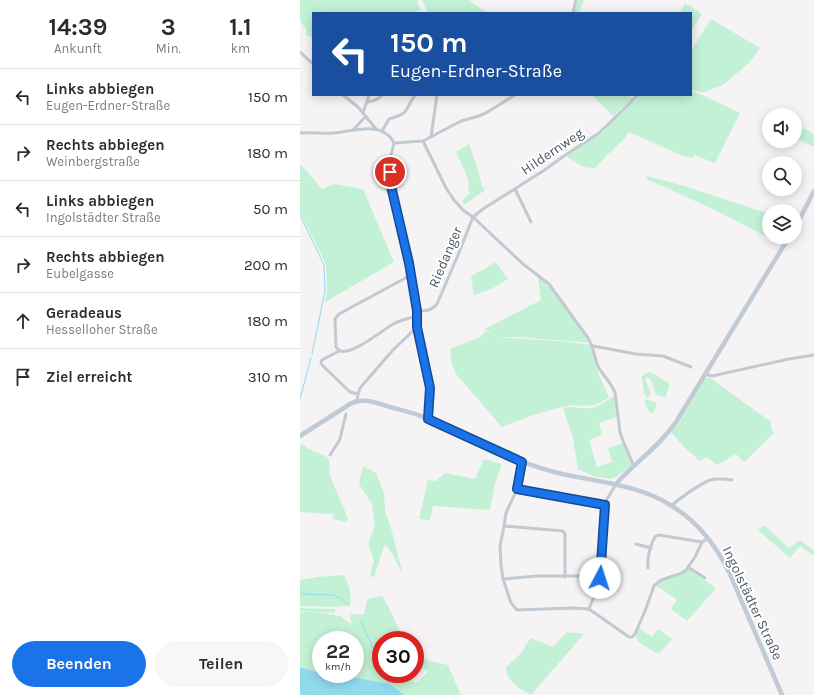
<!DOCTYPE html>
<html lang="de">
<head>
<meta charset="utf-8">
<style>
  :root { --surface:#fff; --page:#f7f7f7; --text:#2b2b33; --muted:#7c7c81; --line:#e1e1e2; --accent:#1a73e8 }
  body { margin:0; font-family:Karla,sans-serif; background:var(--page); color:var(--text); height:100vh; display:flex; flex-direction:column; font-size:15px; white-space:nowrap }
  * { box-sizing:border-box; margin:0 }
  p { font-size:13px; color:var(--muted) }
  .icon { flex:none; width:22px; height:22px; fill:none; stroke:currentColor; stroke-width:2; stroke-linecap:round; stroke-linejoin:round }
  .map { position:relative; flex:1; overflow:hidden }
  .sheet { display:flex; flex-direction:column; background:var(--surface); width:300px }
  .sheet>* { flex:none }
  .hud { position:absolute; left:12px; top:12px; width:380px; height:84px; border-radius:0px; box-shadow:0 2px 10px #0003; background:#1a4fa0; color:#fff; overflow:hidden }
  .fabs { position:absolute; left:462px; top:108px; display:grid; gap:8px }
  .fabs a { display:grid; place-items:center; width:40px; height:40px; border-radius:50%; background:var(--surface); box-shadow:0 2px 10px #0003; font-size:20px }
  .speed { position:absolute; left:12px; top:631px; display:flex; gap:8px; font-size:20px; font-weight:700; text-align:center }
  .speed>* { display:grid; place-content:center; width:52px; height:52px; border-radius:50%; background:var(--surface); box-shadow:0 2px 10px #0003; line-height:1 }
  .speed small { font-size:10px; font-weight:400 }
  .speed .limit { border:6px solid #d22; background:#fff; color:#111 }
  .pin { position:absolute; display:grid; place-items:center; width:34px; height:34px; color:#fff; margin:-17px; border:2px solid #fff; border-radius:50%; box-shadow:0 1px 4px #0007 }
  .me { position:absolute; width:44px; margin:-22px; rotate:5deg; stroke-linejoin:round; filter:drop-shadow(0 0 3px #0008) }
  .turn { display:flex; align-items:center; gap:14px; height:84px; padding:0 12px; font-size:18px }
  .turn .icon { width:52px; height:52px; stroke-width:2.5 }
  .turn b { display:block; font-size:28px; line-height:34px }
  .eta { display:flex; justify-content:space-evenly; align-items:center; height:68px; text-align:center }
  .eta b { font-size:24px; font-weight:700; line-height:28px }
  .cta { display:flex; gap:8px; margin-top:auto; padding:8px 12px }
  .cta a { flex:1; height:46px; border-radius:24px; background:var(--accent); color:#fff; font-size:16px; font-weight:700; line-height:46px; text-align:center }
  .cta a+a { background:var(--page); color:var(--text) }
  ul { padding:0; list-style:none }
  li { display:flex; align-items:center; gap:12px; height:56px; padding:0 12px; border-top:1px solid var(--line) }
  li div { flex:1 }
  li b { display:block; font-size:15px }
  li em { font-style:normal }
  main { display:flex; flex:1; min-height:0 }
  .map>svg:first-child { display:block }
</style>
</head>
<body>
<main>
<section class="sheet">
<div class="eta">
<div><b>14:39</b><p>Ankunft</p></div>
<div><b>3</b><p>Min.</p></div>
<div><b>1.1</b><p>km</p></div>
</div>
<ul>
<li><svg class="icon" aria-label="left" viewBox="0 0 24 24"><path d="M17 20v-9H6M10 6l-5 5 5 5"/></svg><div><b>Links abbiegen</b><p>Eugen-Erdner-Straße</p></div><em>150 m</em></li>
<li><svg class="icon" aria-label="right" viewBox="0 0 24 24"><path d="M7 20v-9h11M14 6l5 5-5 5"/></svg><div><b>Rechts abbiegen</b><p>Weinbergstraße</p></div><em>180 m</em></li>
<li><svg class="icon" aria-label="left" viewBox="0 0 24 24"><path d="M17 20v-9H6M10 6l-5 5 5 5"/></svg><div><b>Links abbiegen</b><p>Ingolstädter Straße</p></div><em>50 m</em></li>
<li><svg class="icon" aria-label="right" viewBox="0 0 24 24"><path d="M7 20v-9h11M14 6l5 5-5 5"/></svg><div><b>Rechts abbiegen</b><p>Eubelgasse</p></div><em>200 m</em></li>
<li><svg class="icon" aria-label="ahead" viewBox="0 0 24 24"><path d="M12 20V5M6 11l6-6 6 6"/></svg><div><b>Geradeaus</b><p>Hesselloher Straße</p></div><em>180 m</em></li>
<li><svg class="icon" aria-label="arrive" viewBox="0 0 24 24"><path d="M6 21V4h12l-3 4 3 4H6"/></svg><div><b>Ziel erreicht</b></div><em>310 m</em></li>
</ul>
<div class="cta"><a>Beenden</a><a>Teilen</a></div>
</section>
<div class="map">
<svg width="514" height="695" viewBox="0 0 514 695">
  <rect width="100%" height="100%" fill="#f5f3f3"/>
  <g fill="#c3f1d5">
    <polygon points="0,0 117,0 120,10 113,13 13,13 13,38 5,34 7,30 0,21"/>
    <polygon points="122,0 169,0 187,13 128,13"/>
    <polygon points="278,0 284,0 279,13 274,13"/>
    <polygon points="385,3 402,14 391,31 391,13 380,13"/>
    <polygon points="411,19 460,48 449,63 423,85 404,92 391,90 391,51"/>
    <path d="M391,92L400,94L440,113L415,163L394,155L393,158L383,156L329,132L323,140L307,155L295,168C284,169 277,163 268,158V154L303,132L313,120L331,104L338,95H391Z"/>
    <polygon points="292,95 327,95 333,98 313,116"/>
    <polygon points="501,127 514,134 514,147 495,138"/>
    <path d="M169,144L176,164L182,186L185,190L164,205L162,201L170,193L168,189L169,188C169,175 161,164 156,152Z"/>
    <polygon points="0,165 5,169 22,189 34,184 63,189 94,262 25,302 27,290 26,264 0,213"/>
    <path d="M347,176L384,186L469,214V237H485L481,244C437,221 392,198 346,179Z"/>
    <polygon points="196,262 208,279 191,289 174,295 173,289 171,276 183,270"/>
    <polygon points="239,277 252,290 290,343 270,341 251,340 219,337 196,337 185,329 241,300 238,278"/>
    <polygon points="186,331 196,337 269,342 290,345 300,378 309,397 300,403 294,405 285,406 270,405 236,414 202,427 156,374 150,358 152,357 150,349 180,337"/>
    <polygon points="349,372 352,373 370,384 365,398 356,394 350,378 348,378 348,377 345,379 351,394 347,398 344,393 342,377 344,374"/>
    <polygon points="409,377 471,422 471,429 474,433 444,462 436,454 417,465 407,457 400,461 384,447 371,432 380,421 402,383 405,379"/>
    <path d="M314,396L316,417L299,423L302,435L289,440L297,467L312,462L308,448L323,443L332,465L317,476L311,479L293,476L278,469L273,438L263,408C273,405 284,411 295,407C302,405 308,399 314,396Z"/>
    <polygon points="346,399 357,403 353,414 349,412 345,403"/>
    <polygon points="0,444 3,445 9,449 27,457 29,460 30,476 48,518 46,522 33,519 33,514 0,512"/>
    <polygon points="184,459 202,464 195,484 190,510 133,506 130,520 119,519 128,480 136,481 145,473 175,479"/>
    <polygon points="63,466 76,473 84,493 85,510 92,532 103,575 93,555 86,545 84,546 74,577 70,576 74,560 68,544 75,526 72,504 59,484"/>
    <polygon points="464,525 489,548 500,540 514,551 514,556 500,546 490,558 458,530"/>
    <polygon points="389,569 416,588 387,621 371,609 377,600 357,586 360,582"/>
    <path d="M43,575C49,581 52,599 50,606L33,607L0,606V580L18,577Z"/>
    <polygon points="82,596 88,606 104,640 81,640 81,674 110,674 114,683 118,682 128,672 119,666 116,663 115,664 115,653 129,661 148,665 161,695 105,695 89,684 38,674 55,674 55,640 21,640 21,673 19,673 0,667 0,612 16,612 41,616 48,622 53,624 50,619 51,614 64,615 67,599"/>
    <polygon points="0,608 35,609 35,613 0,611"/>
    <polygon points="339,628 352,637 358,629 372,639 360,653 356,653 337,641 336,634"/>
    <path d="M267,632L284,634L231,695C220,690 206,681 206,667C213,661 220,655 225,648V646L231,638L253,647Z"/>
  </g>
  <polygon fill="#90daee" points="0,667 19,673 21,673 21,674 38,674 89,684 105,695 0,695"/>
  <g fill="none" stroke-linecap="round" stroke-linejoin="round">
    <g stroke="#90daee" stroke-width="1">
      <polyline points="0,215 24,265 25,291 12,354"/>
      <polyline points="0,399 11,358"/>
      <polyline points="0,591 3,594 33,595 42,599 47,604"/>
      <polyline points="62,622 67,635 81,666"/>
      <polyline points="85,674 89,684"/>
    </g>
    <g stroke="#c1cad2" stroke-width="3">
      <polyline points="273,13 276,0"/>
      <polyline points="0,52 13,64"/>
      <polyline points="43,95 58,107 76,129"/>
      <path d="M67,102C73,101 78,100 82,95"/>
      <polyline points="63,113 69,95"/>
      <polyline points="54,129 66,116"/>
      <path d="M82,131L89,119C110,113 104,111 115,95"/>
      <path d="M0,133C11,132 23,134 34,133C53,131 83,120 94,143L90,159V170L91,186L109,263L117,311V327L130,388L129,419"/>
      <polyline points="131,137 137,95"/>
      <path d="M123,141L146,188L154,200L163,210L173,217L191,234L223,264L249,284L288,338C294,347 294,358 299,368C304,377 312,383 315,393L320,432L323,441L334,466"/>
      <polyline points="94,143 123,141 161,121 179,116 186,113 215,95"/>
      <polyline points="215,189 231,222"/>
      <polyline points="173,217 183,209 243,171 264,156 299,133 329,104 337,95"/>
      <path d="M111,275L39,314L35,319L36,347C38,349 38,350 41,351C52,355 83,330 93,324C101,320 109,318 117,316"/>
      <path d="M117,311C126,311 131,311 137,304L158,255L173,217"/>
      <polyline points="293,346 336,354 363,356 391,367"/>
      <polyline points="39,351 22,360 21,362 22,365 50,392 58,394"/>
      <polyline points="405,374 412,376 489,359 514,355"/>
      <polyline points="57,401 58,394 60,388 93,350 117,327"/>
      <polyline points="30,455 40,439 46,414"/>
      <polyline points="222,462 217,489 206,513 204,526 200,546 201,565 203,579 211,603 217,610 273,608 289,609"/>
      <polyline points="217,489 305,505"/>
      <path d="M372,505C382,497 398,485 410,480C417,478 425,479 432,480"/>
      <polyline points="204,526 263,531 265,534 265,577"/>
      <polyline points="336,544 351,548"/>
      <polyline points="388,567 405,578"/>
      <path d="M348,568C347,561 350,545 354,539C355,536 356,536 359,535L402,542"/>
      <polyline points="203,579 237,576 300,576"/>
      <polyline points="289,609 329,637 332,637 335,634 345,611 354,586 361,580 382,573 386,570 395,557 402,542 408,538"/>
      <polyline points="289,609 297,589 300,576 305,505 307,499 316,484"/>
    </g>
    <g stroke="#c1cbd6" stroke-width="4.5">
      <polyline points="495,228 514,191"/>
      <path d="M0,436L50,404C63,397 77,403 90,407C104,411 118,414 131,420C156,430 181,442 205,454C223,463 242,469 262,474C300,482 339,485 372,506C398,522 417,547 430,574L482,695"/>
      <path d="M316,484C335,462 359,447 376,422L489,237"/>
    </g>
  </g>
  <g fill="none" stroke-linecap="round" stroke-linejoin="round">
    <defs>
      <polyline id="route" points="90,172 91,186 109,263 117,311 117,327 130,388 128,419 222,462 217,489 305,505 300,578"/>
    </defs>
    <use href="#route" stroke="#114b97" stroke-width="10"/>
    <use href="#route" stroke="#1a73e8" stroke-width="7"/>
  </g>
  <g text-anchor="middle" stroke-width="4" stroke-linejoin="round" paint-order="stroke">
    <g font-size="14" fill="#4a5661" stroke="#fff">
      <text transform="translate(252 151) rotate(-34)" y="5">Hildernweg</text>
      <text transform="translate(145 257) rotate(-67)" y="5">Riedanger</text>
      <text transform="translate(453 603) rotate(65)" y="5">Ingolstädter Straße</text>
    </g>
  </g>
</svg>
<div class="fabs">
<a><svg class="icon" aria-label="sound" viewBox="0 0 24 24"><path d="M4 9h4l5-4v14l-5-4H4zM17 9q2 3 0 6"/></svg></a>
<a><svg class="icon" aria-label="search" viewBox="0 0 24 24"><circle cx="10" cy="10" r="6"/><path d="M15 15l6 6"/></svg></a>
<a><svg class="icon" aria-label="layers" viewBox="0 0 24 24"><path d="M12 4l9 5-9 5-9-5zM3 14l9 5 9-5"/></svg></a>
</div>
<div class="speed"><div>22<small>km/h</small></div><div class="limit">30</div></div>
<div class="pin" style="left:90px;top:172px;background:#d93025"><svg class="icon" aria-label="arrive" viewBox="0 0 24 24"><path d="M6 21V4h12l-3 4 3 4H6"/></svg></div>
<svg class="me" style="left:300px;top:578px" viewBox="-20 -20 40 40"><circle r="19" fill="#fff"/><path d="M0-13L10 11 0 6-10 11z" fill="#1a73e8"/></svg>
<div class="hud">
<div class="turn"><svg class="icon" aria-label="left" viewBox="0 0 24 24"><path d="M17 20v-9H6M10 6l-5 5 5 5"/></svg><div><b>150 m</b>Eugen-Erdner-Straße</div></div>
</div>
</div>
</main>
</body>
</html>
